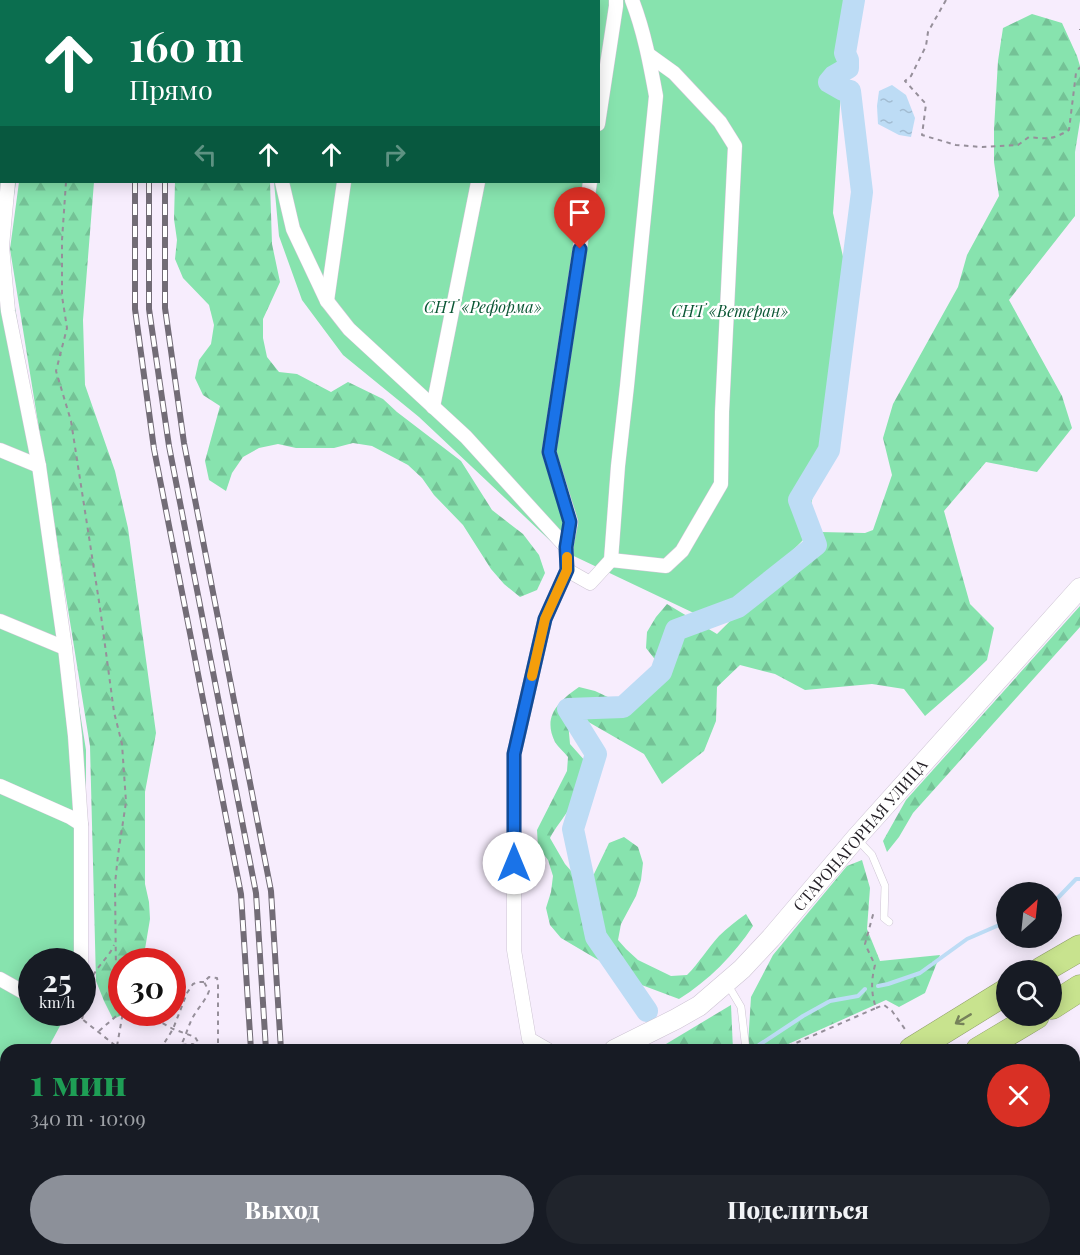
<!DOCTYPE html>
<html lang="ru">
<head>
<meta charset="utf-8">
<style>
  :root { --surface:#171b24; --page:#20242c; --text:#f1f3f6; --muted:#9ea1a6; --accent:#8c9099 }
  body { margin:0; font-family:"Playfair Display",serif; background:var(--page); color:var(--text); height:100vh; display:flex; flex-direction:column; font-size:22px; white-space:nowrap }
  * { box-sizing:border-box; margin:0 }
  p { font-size:20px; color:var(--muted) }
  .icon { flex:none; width:33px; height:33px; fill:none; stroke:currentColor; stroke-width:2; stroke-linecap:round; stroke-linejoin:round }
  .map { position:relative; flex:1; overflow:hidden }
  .panel { position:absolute; left:0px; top:1044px; width:1080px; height:212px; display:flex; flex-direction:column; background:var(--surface); border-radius:18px 18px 0 0; box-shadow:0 3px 15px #0003 }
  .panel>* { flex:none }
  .banner { position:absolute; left:0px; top:0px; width:600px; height:183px; box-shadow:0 3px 15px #0003; background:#0b6e4f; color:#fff; overflow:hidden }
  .needle { width:39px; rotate:27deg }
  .controls { position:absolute; left:996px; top:882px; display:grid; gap:12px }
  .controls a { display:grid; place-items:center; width:66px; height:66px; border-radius:50%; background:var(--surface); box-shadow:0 3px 15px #0003; font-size:30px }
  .speed { position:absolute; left:18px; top:948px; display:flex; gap:12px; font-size:30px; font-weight:700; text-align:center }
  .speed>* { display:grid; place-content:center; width:78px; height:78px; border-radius:50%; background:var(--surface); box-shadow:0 3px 15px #0003; line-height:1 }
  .speed small { font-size:15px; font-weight:400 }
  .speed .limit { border:9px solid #d22; background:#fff; color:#111 }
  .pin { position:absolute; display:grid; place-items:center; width:51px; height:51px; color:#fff; margin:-62px -26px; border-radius:50% 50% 50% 0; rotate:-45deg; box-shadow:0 0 6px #0007 }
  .pin .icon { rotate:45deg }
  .me { position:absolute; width:66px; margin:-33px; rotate:0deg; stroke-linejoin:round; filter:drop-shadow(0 0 4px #0008) }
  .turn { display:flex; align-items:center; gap:21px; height:126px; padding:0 30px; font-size:27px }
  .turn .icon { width:78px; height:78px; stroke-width:2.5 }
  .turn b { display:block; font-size:42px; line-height:51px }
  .lanes { display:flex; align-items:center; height:57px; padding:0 30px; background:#0003; justify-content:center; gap:30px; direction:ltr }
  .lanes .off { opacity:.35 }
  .round { display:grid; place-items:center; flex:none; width:63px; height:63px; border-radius:32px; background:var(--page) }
  .head { display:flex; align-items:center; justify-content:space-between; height:102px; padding:0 30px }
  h1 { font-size:36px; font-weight:800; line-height:45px; color:#1e9e55 }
  .primary-button { display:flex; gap:12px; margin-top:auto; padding:12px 30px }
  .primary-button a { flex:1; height:69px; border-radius:36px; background:var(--accent); color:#fff; font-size:24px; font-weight:800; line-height:69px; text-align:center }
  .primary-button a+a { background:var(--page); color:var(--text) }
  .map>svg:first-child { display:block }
</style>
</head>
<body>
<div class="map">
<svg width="1080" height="1255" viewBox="0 0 1080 1255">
  <defs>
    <pattern id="forest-firs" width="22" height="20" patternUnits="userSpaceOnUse" patternTransform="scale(1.5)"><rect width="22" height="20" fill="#87e3ae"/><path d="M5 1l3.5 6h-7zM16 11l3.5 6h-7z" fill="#74c296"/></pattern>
    <pattern id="water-ripples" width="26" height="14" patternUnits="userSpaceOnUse" patternTransform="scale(1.5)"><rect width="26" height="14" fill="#bddcf5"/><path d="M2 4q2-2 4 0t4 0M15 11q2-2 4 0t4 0" fill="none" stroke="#a2bcd2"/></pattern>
  </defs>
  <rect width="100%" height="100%" fill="#f7edfd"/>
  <g fill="#87e3ae">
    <polygon points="0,0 41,0 41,2 2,2 2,182 16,182 6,251 86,750 86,976 83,983 82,962 32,962 32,1012 67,1013 47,1050 6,1050 6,1087 0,1086"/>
    <polygon points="299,0 847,0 833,213 855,309 803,540 719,625 559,549 419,417 343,355 302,300 279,236 274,182 598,182 598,2 299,1"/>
  </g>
  <g fill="url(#forest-firs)">
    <path d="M1032,14L1062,23L1077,56L1080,66V121L1075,152V216L1009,300L1062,396L1072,428L1037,472L986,462L944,511L970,604L994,628L987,660L964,682L925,716L904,689L872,684L805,690L775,674L740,665L717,687L716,721L704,751L662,784L644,754L585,720L568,722L570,744L586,762C581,778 577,795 569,809C563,819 555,828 550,838L565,864L579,880L594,874L609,843L624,837L638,847L643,863L641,880L636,896L621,924L618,940L626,949L638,960L671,976L687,975C699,963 707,949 719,936C727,928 736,921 746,914L753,926C734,955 708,981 679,999L639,984L561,938L550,925L546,908L551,892L553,876L548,860L538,847L537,830L567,771L568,757C564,752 558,747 555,742C542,716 559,701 579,687L595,691L610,698L628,697L644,692L656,679L657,662L646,648L647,632L656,617L667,604L717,634L820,532L865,533L873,530L892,475L883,438L893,404L958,287L967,255L999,196L994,162V129L998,61L1003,28Z"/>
    <polygon points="19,182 94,182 83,320 85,385 115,471 128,528 156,733 145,792 145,884 149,902 150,919 143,961 122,962 122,1012 127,1013 113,1019 104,1001 96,981 90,746 10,249"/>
    <polygon points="175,182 270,182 272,244 280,282 263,319 263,338 267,357 279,372 297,374 331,392 348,382 383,399 397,412 461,461 492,510 523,534 539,555 545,573 537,590 520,597 504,584 491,569 463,525 434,495 422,478 408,465 372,446 353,443 334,448 296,448 278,444 259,448 243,457 232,473 226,491 209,480 205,461 220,406 203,395 195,378 199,360 211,344 214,325 209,305 183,278 175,259 177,240 174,219"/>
    <polygon points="1080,606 1080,627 913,813 899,837 887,852 883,841 906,800"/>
    <polygon points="862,860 870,888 867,929 880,961 940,955 925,993 899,1007 886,1000 775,1050 760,1050 748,1045 751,997 773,955 847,866"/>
    <polygon points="731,1005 733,1050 656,1050"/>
    <polygon points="559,1250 618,1250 614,1255 554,1255"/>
  </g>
  <polygon fill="url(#water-ripples)" points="892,85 906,95 915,118 911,137 899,135 878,124 877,106 879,91"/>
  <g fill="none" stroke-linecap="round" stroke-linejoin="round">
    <g stroke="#bddcf5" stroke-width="4">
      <polyline points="1052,903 1055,901 1076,879 1080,879"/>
      <polyline points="878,986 888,984 920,973 967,939 1006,922"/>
      <polyline points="759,1045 803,1016 830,1001 858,996 865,989"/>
    </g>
    <g stroke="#bddcf5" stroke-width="22">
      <polyline points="647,1011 596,937 573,829 596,754 568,709 623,707 661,672 676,630 738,607 816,545 799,500 829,450 862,192 850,91 843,90 829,82 834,76 848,68 848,60 845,53 854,0"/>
      <polyline points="0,1127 6,1124"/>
      <polyline points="191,1255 192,1250"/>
      <polyline points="583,1255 585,1250"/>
    </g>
    <defs>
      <g id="service">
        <polyline points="858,840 872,855 885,886 884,918 889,922"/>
        <polyline points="728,985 741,1007 746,1050"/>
        <polyline points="514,1250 524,1255"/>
        <polyline points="548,1255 552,1250"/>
      </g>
      <g id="minor">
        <polyline points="32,2 32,0"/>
        <polyline points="306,2 306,0"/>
        <polyline points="368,2 369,0"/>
        <polyline points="499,2 499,0"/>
        <polyline points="0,49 2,50"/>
        <polyline points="598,124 616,6 616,0"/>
        <polyline points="8,182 2,246 8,311 39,466 65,648 75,736 81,824 81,962"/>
        <polyline points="282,182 293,229 327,301 349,329 466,437 566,547 567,570 545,619 514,754 514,950 529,1039 548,1050"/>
        <polyline points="327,301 344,182"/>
        <polyline points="433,407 478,182"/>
        <polyline points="0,450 39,466"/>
        <polyline points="566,547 571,522 549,452 590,182"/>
        <polyline points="611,560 666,566 682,551 721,484 722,412 735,146 720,122 674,73 649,55"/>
        <path d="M567,570L590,583L611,560L618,466L627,386L656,96C650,63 644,31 632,0"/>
        <polyline points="0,621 65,648"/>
        <polyline points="0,786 70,817 81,824"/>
        <polyline points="0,979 32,997"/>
        <polyline points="631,1255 629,1254 632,1250"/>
      </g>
      <g id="secondary">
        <polyline points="614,1050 676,1019 699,1006 742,969 771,938 856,838 1080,588"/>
        <polyline points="446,1255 447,1250"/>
      </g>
      <g id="motorway">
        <polyline points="1042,970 1080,948"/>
        <polyline points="1052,1006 1080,988"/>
        <polyline points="912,1050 1006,992"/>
        <polyline points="979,1050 1036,1016"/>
        <polyline points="693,1255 698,1250"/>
        <polyline points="738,1255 743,1250"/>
      </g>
    </defs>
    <use href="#service" stroke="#cec5d4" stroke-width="8"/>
    <use href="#minor" stroke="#cec5d4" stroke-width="15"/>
    <use href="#secondary" stroke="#cec5d4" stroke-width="21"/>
    <use href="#motorway" stroke="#8f9f6a" stroke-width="27"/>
    <g stroke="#968f9a" stroke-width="2" stroke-dasharray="4.5 4.5" stroke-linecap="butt">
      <path d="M946,0L928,32L926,46L911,76L905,81L926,104L922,135L956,145L982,147L1018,145L1029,137C1048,139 1052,140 1069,130L1076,73L1080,67"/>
      <polyline points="87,2 88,0"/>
      <polyline points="1080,29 1080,30"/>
      <polyline points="66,182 62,240 62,296 67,328 56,371 71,421 100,608 114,712 122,744 126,802 118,855 115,884 116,974 122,992"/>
      <polyline points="876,1008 884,1005 892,1011 907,1032"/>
      <polyline points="80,1012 82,1019 121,1050"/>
      <polyline points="149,1012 152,1017 173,1029 195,1037 198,1042 199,1050"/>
      <path d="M82,1019C86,1005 87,989 93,976C99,964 109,957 114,945"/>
      <polyline points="99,1031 122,1011"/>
      <polyline points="182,1045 193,1044 199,1048"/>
      <polyline points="117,1046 123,1012"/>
      <polyline points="160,1050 173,1029 187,993 193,984 198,982 204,982"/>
      <path d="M178,1050C185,1040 187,1028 193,1017C198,1008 206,1000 209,991L204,982L209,977L217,978L218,984V1050"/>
      <path d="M780,1050L876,1008C871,993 871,981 875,965L865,944L874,911"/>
      <polyline points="223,1250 224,1255"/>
    </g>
    <use href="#service" stroke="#fff" stroke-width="7"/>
    <use href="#minor" stroke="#fff" stroke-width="14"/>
    <use href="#secondary" stroke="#fff" stroke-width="20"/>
    <use href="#motorway" stroke="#c8e38e" stroke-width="26"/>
    <defs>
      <g id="rail">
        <polyline points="156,2 156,0"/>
        <polyline points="171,2 171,0"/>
        <polyline points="186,2 187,0"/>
        <polyline points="135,182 135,309 154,449 241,894 251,1050"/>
        <polyline points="149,182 149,309 169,446 256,893 266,1050"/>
        <polyline points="165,182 165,308 184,443 271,891 281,1050"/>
        <polyline points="264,1250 264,1255"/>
        <polyline points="278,1250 279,1255"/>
        <polyline points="294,1250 294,1255"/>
      </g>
    </defs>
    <use href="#rail" stroke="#726c76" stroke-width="6"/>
    <use href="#rail" stroke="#fff" stroke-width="4" stroke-dasharray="11" stroke-linecap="butt"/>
  </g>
  <defs><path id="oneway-shaft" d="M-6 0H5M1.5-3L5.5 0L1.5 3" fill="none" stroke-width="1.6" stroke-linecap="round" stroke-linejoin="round" transform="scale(1.5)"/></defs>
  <use stroke="#76825a" href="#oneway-shaft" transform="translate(963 1019) rotate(149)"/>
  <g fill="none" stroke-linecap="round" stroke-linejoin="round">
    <defs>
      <polyline id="route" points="514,863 514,754 545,619 567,570 566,547 570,522 549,452 580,249"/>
    </defs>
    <use href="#route" stroke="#114b97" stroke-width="15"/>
    <use href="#route" stroke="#1a73e8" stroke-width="10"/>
    <polyline stroke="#f59e0b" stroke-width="10" points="532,676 545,619 567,570 567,557"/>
  </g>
  <g text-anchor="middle" stroke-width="4.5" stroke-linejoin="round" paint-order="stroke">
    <g font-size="16" font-style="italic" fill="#0a5634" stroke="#fff">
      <text x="483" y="313">СНТ «Реформа»</text>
      <text x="730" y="317">СНТ «Ветеран»</text>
    </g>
    <g font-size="16" fill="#252127" stroke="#fff">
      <text transform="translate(860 835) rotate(-49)" y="6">СТАРОНАГОРНАЯ УЛИЦА</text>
    </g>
  </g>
</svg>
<div class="controls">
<a><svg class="needle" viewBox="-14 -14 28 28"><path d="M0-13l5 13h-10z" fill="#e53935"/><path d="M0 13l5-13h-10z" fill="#9ea1a6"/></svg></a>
<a><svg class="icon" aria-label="search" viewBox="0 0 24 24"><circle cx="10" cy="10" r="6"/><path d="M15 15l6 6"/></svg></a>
</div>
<div class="speed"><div>25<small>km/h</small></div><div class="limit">30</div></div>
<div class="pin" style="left:580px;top:249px;background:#d93025"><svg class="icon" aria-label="arrive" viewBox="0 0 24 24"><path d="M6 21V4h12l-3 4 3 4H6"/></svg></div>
<svg class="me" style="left:514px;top:863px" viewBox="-20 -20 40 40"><circle r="19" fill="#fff"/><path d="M0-13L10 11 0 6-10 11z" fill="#1a73e8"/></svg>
<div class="banner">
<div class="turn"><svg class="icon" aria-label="ahead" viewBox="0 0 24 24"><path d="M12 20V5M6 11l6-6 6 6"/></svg><div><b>160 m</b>Прямо</div></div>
<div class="lanes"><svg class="icon off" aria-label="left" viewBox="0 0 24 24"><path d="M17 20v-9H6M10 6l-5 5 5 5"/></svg><svg class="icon" aria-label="ahead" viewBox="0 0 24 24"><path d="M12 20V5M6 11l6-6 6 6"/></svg><svg class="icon" aria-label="ahead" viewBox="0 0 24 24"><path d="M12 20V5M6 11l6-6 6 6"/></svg><svg class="icon off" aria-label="right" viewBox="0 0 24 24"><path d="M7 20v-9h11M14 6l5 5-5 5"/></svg></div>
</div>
<section class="panel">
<div class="head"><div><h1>1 мин</h1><p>340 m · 10:09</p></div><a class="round" style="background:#d93025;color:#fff"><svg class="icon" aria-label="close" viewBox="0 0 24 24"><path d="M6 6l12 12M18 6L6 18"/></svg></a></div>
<div class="primary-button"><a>Выход</a><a>Поделиться</a></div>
</section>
</div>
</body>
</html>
